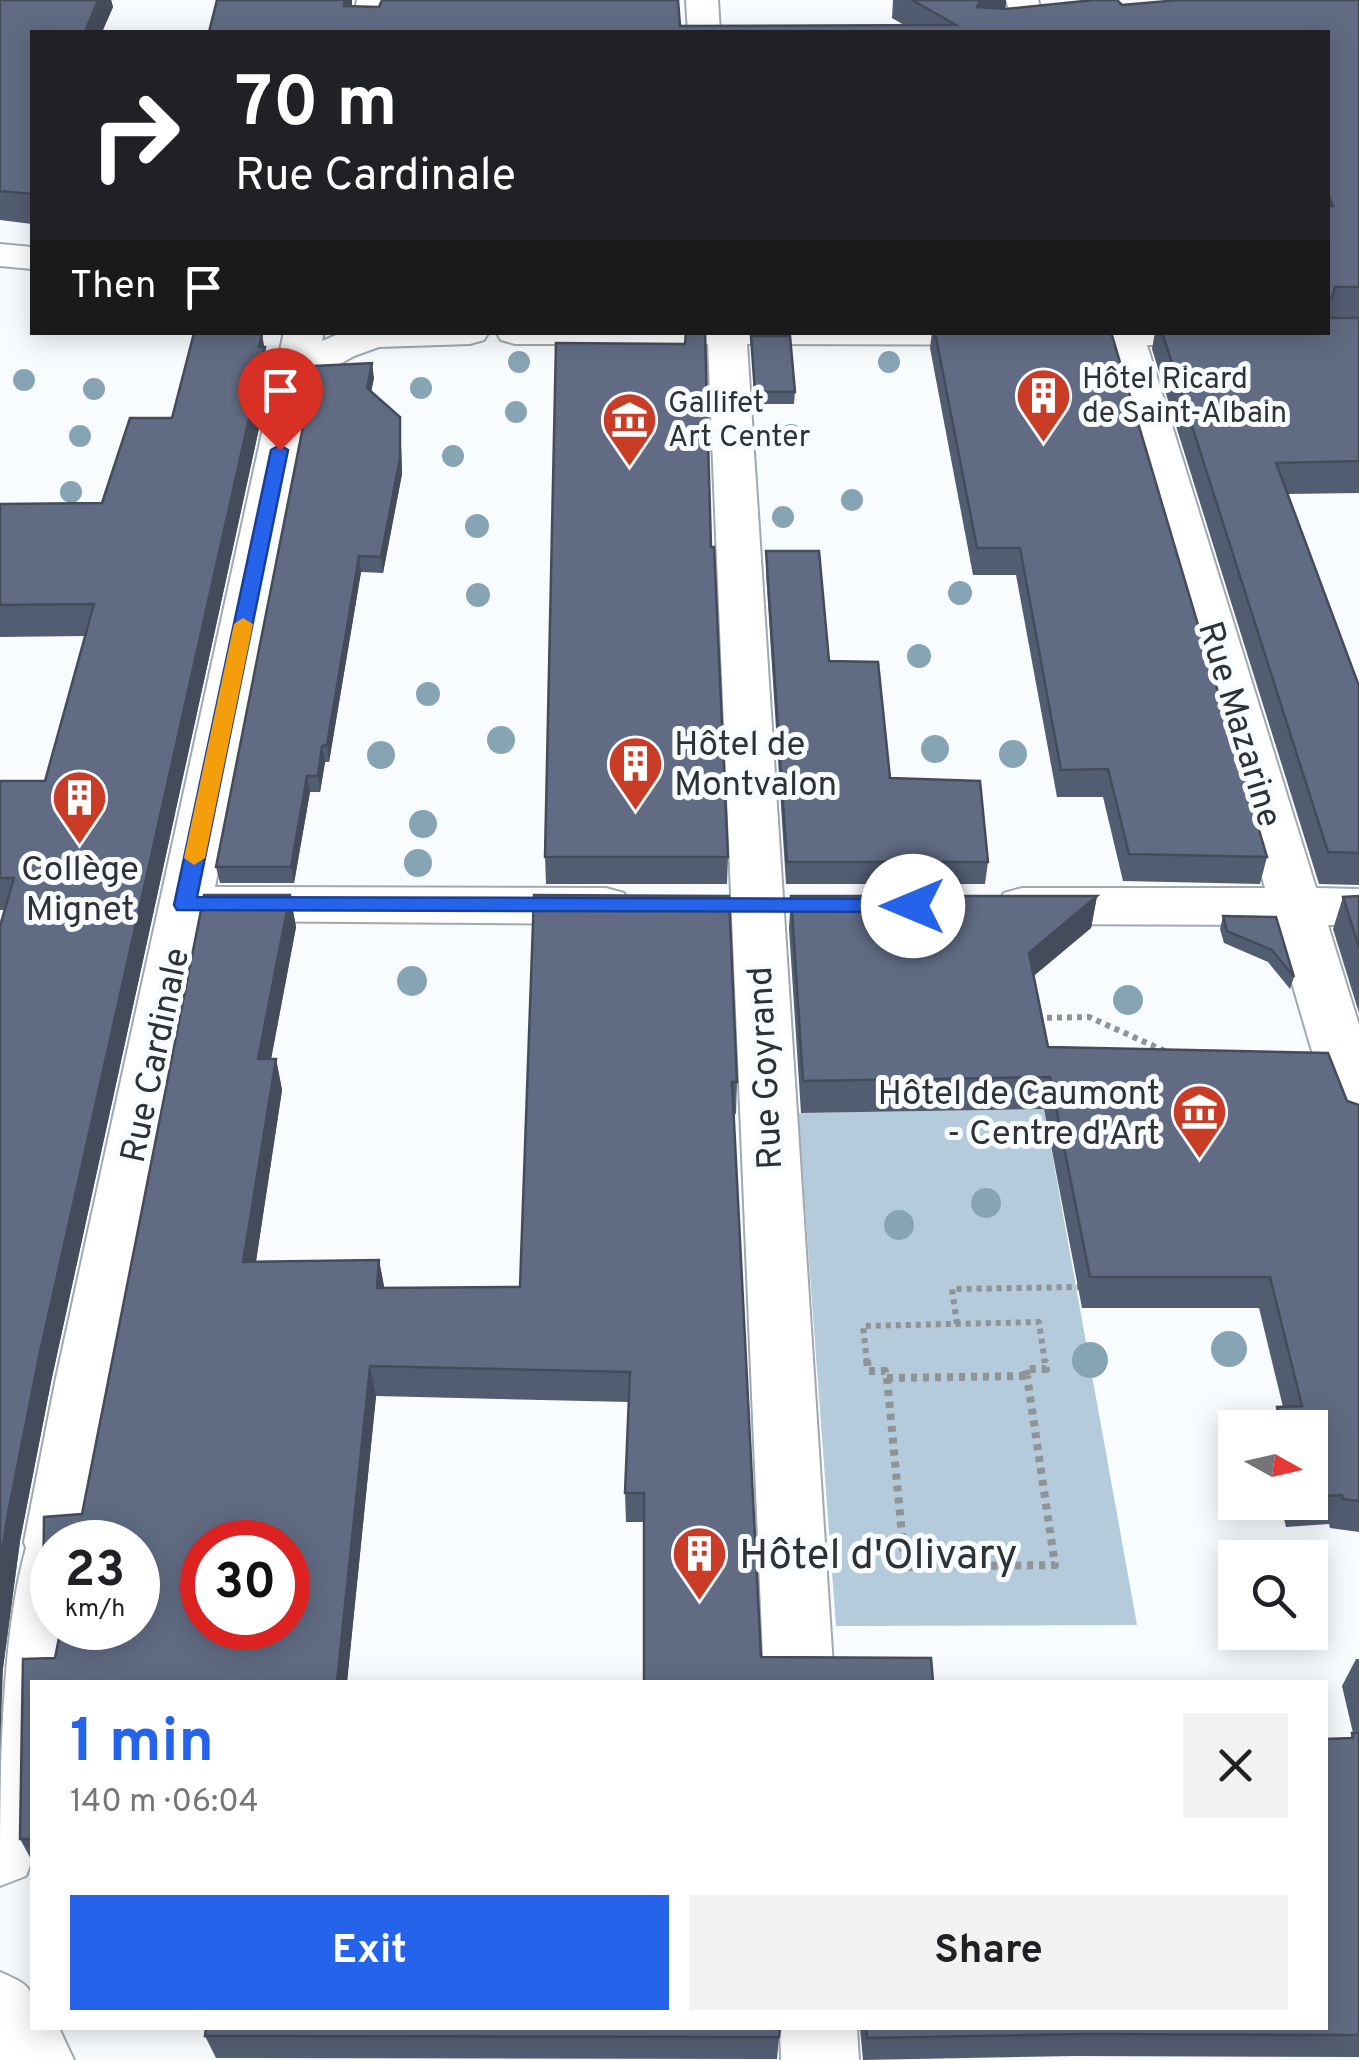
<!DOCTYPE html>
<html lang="en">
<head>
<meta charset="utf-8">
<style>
  :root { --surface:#fff; --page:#f2f2f2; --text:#202124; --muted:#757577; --accent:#2563eb }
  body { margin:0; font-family:Overpass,sans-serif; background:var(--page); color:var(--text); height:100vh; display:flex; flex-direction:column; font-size:38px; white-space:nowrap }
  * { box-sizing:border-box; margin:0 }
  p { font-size:32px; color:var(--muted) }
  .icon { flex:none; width:55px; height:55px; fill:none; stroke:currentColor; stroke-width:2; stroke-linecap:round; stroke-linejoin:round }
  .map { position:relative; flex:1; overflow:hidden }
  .panel { position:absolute; left:30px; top:1680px; width:1298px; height:350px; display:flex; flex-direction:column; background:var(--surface); border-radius:0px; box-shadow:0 5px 25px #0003 }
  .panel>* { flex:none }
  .guide { position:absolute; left:30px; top:30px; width:1300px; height:305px; border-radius:0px; box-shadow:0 5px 25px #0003; background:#202124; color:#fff; overflow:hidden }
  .needle { width:65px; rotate:98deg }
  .buttons { position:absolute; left:1218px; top:1410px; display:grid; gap:20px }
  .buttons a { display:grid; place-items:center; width:110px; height:110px; border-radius:0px; background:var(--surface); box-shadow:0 5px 25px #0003; font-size:50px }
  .speed { position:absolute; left:30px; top:1520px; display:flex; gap:20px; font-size:50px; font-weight:700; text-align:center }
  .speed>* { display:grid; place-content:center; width:130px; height:130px; border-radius:50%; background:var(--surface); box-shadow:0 5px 25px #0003; line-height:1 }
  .speed small { font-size:25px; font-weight:400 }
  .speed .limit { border:15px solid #d22; background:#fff; color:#111 }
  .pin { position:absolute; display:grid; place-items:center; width:85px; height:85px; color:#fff; margin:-102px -42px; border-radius:50% 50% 50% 0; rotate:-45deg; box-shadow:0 0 10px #0007 }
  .pin .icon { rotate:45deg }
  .me { position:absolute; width:110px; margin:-55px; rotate:270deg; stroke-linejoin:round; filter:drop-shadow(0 0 8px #0008) }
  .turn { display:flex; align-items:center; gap:35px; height:210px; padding:0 40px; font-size:45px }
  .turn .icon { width:130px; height:130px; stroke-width:2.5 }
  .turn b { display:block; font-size:70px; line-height:85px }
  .then { display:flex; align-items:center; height:95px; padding:0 40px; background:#0003; gap:20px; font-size:38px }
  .round { display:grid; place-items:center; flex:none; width:105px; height:105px; border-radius:0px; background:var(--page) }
  .overview { display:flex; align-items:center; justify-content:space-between; height:170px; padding:0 40px }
  h1 { font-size:60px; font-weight:700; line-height:75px; color:var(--accent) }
  .primary-button { display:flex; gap:20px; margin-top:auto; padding:20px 40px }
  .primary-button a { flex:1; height:115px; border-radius:0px; background:var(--accent); color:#fff; font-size:40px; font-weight:700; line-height:115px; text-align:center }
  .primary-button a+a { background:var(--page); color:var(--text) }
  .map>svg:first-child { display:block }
</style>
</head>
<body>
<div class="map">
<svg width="1359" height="2060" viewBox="0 0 1359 2060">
  <rect width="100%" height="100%" fill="#f8fcff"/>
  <polygon fill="#b3cbda" points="1044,1109 1137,1625 836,1626 798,1113"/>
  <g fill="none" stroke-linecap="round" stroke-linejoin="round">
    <defs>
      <g id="street">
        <polygon points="357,0 389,0 382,32 350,32"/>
        <polygon points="686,0 718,0 720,32 688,32"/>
        <polygon points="1006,0 1038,0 1048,32 1016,32"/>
        <polygon points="0,244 32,247 32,269 0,266"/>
        <polygon points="1328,321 1359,321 1359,345 1147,345 1316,888 1359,889 1359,925 1328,925 1359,1025 1359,1138 1339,1131 1331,1116 1275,925 1022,924 1004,919 996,906 1004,893 1022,888 1265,888 1107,345 747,344 834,1682 764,1682 708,344 515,344 501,340 496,332 1328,332"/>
        <path d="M284,332H324L322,341L343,332H489L484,340L470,344L379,347L354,356L314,379L215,887L606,888L624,893L632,906L624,919L606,924L208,921L90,1542H52V1628H75L65,1682H32V1860L26,1876L0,1886C0,1786 0,1639 26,1548L24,1542L55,1383Z"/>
        <path d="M0,1972C37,1988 32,1989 32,2028H59L74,2060H0Z"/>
        <polygon points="780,2028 857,2028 859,2060 781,2060"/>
      </g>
    </defs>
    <use href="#street" stroke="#9fa9af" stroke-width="4"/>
    <g stroke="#8f9396" stroke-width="6" stroke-dasharray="5 5" stroke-linecap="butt">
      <polyline points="1037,1018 1089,1017 1167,1052"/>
      <polyline points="957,1324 952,1289 1079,1287"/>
      <polyline points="867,1363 863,1326 1039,1322 1045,1363"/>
    </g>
    <g stroke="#8f9396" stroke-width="8" stroke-dasharray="6 6" stroke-linecap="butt">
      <polyline points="867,1360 868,1371 885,1371 887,1378"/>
      <polyline points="1027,1376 1025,1369 1046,1369 1045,1360"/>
      <polyline points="887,1378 905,1567 1055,1565 1027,1376"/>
      <polyline points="887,1378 1027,1376"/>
    </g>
    <use href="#street" fill="#fff" fill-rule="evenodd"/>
  </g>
  <g fill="#86a4b4">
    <circle cx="519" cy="362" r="11"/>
    <circle cx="889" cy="362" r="11"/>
    <circle cx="24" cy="380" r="11"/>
    <circle cx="421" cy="388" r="11"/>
    <circle cx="94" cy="389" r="11"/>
    <circle cx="516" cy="412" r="11"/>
    <circle cx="791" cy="435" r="11"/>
    <circle cx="80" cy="436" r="11"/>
    <circle cx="453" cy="456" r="11"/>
    <circle cx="71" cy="492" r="11"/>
    <circle cx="852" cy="500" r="11"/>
    <circle cx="783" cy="517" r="11"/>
    <circle cx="477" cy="526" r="12"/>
    <circle cx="960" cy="593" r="12"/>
    <circle cx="478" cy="595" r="12"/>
    <circle cx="919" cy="656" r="12"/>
    <circle cx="428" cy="694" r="12"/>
    <circle cx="501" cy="740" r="14"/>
    <circle cx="935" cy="749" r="14"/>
    <circle cx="1013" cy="754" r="14"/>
    <circle cx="381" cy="755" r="14"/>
    <circle cx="423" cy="824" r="14"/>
    <circle cx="418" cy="863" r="14"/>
    <circle cx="412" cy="981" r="15"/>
    <circle cx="1128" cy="1000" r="15"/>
    <circle cx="986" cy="1203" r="15"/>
    <circle cx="899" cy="1225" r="15"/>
    <circle cx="1229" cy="1349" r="18"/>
    <circle cx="1090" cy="1360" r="18"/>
  </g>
  <g fill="#535d72" fill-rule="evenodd">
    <polygon points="0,0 111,0 113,7 102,32 32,32 32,224 0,220"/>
    <polygon points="893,0 1006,0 1005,9 1122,5 1359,2 1359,493 1287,494 1359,686 1359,885 1319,884 1152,349 1155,332 1328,332 1328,32 209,32 352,6 680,26 904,25 892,18"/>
    <polygon points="932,332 1111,332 1267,857 1260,884 1123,881 1103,797 1057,797 1016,575 973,575 930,348"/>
    <polygon points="751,336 795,392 794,404 755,404"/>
    <polygon points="264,347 270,378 51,1382 20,1541 3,1668 5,910 0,910 0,781 45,781 85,636 0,637 0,504 102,503 172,418"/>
    <polygon points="374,378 371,391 400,417 402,474 383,573 361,572 329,762 325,762 320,792 310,792 294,883 220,883 216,867"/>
    <polygon points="711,547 728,857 727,884 546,884 545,857"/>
    <polygon points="766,551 829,661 890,778 988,862 985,884 786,884 766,573"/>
    <path d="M204,895H290L296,927L271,1059H276L282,1090L256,1262L379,1260L384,1288L520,1287L534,895L729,896L737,1082L736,1114H734L761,1657L931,1658L933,1682H644V1522H626L625,1493L629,1402L376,1396L347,1682H32V1861L20,1839L23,1659L55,1658L61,1628H138V1542H52V1617L43,1596L44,1517L82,1514ZM202,1542H288V1628H202Z"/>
    <polygon points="791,896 1097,896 1091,928 1033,976 1048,1047 1347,1101 1359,1105 1359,1532 1330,1528 1329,1524 1286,1527 1280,1502 1310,1502 1310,1428 1283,1407 1259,1308 1082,1308 1044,1109 801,1113 789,928"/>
    <polygon points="1359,896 1359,1013 1333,929 1343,897"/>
    <polygon points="1223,916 1276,917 1294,977 1290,989 1268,962 1224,943 1220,929"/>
    <polygon points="1277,1407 1282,1428 1270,1428"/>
    <polygon points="1356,1659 1359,1659 1359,2057 1075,2056 863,2060 860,2028 1325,2028 1350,1738 1353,1733 1342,1686"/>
    <polygon points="205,2036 779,2037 777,2059 216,2058"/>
  </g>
  <g fill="#444c5c">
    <polygon points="98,0 111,0 113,7 102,32 85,32"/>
    <polygon points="345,0 352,0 352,4 347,32 344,6"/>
    <polygon points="980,0 1006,0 1005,14 977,7"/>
    <polygon points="262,334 270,378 51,1382 20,1541 3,1668 0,1749 0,1564 8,1513 40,1352"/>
    <polygon points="372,363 374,378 369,403 367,388"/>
    <polygon points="400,417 402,474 383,573 381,557"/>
    <polygon points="359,556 361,572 329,762 327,745"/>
    <polygon points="322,746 325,762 320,792 318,776"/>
    <polygon points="307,776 310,792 294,883 291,867"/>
    <polygon points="290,895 296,927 265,1091 258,1059"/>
    <polygon points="1097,896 1091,928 1023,985 1029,953"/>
    <polygon points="276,1059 282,1090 251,1293 243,1262"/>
    <polygon points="379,1260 385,1291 377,1288"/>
    <polygon points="370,1366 376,1396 347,1682 337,1682"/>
  </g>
  <g fill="#616c84" stroke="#444c5c" stroke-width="2.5" fill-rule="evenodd">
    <polygon points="0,0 98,0 85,32 32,32 32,194 0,191"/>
    <polygon points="217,0 345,0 344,6 379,7 382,0 678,0 680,26 956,25 912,0 980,0 977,7 1006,9 1094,0 1117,0 1122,5 1179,0 1358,0 1359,2 1359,287 1335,287 1332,298 1328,298 1328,206 1333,206 1328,195 1328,32 209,32"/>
    <polygon points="1328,318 1359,318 1359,461 1276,463 1359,686 1359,853 1328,852 1162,332 1328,332"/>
    <polygon points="686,332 705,332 711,547 714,547 728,857 545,857 556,343 685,344"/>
    <polygon points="935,332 1111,332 1267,857 1129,854 1108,769 1061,770 1020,548 977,548"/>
    <polygon points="194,333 262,334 259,347 265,347 40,1352 8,1513 0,1564 0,926 14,878 0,878 0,781 45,781 94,604 0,605 0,504 102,503 130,418 172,418"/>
    <polygon points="751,336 790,336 795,392 755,392"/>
    <polygon points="372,363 367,388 400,417 400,458 381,557 359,556 327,745 322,746 318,776 307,776 291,867 216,867 315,366"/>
    <polygon points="766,551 819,551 829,661 878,662 890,778 980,781 988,862 787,862"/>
    <path d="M204,895H290L258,1059H276L243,1262L379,1260L377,1288L520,1287L534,895L729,896L737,1082H732L761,1657L931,1658L933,1682H644V1493H625L630,1372L370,1366L337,1682H32V1839H20L23,1659L55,1658L61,1628H138V1542H52V1596H43L44,1517L82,1514ZM202,1542H288V1628H202Z"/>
    <polygon points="791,896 1097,896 1029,953 1048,1047 1328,1053 1347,1101 1359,1105 1359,1501 1343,1499 1342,1495 1310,1497 1310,1428 1282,1428 1277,1407 1302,1406 1270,1277 1090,1277 1050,1077 803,1081"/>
    <polygon points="1359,896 1359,947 1343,897"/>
    <polygon points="1223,916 1276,917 1294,977 1272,950 1227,931"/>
    <polygon points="1352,1733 1359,1733 1359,2035 1084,2034 867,2038 866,2028 1325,2028 1325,1739 1353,1738"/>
    <polygon points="206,2028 780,2028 779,2037 205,2036"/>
  </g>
  <polygon fill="#2563eb" stroke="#184099" stroke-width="2.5" points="280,445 288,450 197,897 913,899 924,906 921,912 177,910 174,905 271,450"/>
  <polygon fill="#f59e0b" points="243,618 253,624 205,858 194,865 184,858 234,624"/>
  <defs>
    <symbol id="building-pin" viewBox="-11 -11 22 30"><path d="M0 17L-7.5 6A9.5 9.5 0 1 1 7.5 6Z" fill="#c93d26" stroke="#f8fcff"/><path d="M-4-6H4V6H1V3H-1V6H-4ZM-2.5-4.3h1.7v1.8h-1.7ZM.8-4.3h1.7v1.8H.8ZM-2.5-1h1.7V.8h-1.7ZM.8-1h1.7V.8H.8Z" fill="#fff"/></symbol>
    <symbol id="museum-pin" viewBox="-11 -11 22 30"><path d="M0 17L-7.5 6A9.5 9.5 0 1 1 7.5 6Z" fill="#c93d26" stroke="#f8fcff"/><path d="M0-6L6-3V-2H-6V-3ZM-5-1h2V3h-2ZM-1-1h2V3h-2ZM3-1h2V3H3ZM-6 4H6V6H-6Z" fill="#fff"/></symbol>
  </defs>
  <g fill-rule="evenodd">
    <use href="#building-pin" x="1012" y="364" width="63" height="86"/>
    <use href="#museum-pin" x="598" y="388" width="63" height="86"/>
    <use href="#building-pin" x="604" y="732" width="63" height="86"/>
    <use href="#building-pin" x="48" y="766" width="63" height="86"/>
    <use href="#museum-pin" x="1168" y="1080" width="63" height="86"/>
    <use href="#building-pin" x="668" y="1522" width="63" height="86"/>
  </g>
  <g text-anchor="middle" stroke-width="10" stroke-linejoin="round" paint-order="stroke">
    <g font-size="30" fill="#2e3234" stroke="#f8fcff" text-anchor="start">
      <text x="1082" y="388">Hôtel Ricard<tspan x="1082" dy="34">de Saint-Albain</tspan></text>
      <text x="668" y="412">Gallifet<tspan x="668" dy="34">Art Center</tspan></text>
    </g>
    <g font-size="35" fill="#2e3234" stroke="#f8fcff">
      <text transform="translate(1241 724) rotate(73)" y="12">Rue Mazarine</text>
      <text transform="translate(154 1055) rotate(-78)" y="12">Rue Cardinale</text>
      <text transform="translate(764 1068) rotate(-93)" y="12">Rue Goyrand</text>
    </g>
    <g font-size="35" fill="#2e3234" stroke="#f8fcff" text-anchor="start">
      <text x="674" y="755">Hôtel de<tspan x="674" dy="40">Montvalon</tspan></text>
      <text x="80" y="880" text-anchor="middle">Collège<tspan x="80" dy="40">Mignet</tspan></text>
      <text x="1160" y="1104" text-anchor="end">Hôtel de Caumont<tspan x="1160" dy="40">- Centre d'Art</tspan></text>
    </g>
    <g font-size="42" fill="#2e3234" stroke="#f8fcff" text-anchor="start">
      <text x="739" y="1568">Hôtel d'Olivary</text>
    </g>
  </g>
</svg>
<div class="buttons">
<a><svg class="needle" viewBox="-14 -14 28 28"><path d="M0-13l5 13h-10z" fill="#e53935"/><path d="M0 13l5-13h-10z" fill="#757577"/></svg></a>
<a><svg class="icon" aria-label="search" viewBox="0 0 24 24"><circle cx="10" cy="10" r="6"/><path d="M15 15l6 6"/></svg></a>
</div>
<div class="speed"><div>23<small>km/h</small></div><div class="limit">30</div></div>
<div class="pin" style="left:280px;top:450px;background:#d93025"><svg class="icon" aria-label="arrive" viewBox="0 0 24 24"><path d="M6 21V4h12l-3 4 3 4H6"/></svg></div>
<svg class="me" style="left:913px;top:906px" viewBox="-20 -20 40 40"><circle r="19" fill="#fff"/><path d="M0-13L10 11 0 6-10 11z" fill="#2563eb"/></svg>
<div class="guide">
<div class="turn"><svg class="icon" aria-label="right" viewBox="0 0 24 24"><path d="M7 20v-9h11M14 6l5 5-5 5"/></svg><div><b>70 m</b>Rue Cardinale</div></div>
<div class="then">Then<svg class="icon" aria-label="arrive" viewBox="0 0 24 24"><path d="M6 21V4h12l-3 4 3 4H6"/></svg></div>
</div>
<section class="panel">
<div class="overview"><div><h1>1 min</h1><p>140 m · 06:04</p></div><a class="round"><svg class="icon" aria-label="close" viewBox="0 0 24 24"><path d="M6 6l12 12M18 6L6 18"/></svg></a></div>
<div class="primary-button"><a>Exit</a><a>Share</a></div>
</section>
</div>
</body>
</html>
